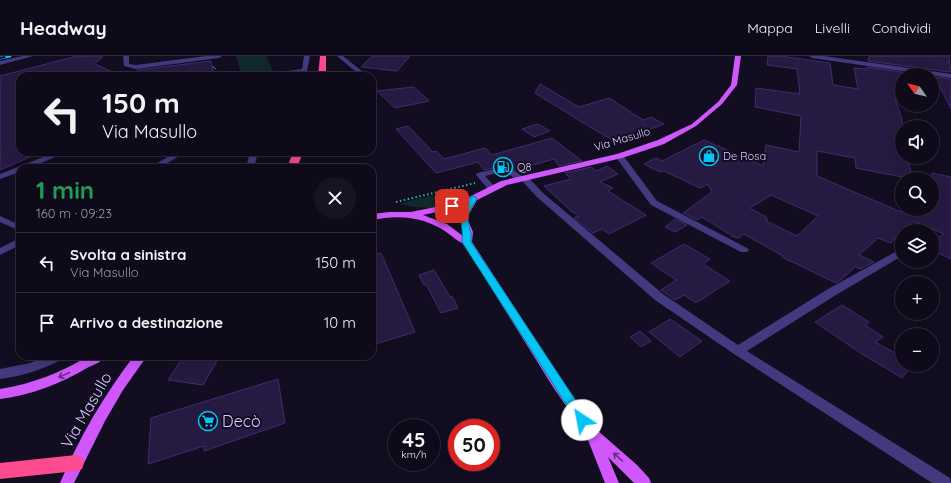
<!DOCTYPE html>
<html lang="it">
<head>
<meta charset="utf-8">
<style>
  :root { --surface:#0e0a19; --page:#171322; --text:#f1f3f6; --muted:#9b9aa2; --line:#2e2b38 }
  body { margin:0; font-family:Quicksand,sans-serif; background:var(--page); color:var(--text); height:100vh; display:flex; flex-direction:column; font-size:15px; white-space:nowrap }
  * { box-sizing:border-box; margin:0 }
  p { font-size:13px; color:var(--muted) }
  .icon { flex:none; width:22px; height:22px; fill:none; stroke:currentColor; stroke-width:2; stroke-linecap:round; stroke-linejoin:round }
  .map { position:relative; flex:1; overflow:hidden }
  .drawer { position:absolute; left:16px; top:108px; width:360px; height:196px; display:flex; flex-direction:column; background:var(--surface); border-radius:12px; box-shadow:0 4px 16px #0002,0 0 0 1px var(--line) }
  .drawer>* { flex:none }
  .hud { position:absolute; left:16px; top:16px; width:360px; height:84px; border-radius:12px; box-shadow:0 4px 16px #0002,0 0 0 1px var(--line); background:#0e0a19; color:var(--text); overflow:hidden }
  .needle { width:26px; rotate:304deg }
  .fabs { position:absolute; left:895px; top:12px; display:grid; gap:8px }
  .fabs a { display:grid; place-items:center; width:44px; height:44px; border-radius:50%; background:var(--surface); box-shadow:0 4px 16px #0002,0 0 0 1px var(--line); font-size:20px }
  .speed { position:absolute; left:388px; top:363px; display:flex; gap:8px; font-size:20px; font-weight:700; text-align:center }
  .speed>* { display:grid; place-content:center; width:52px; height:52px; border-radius:50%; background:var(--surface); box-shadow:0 4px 16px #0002,0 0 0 1px var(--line); line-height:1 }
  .speed small { font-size:10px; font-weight:400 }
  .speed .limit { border:6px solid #d22; background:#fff; color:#111 }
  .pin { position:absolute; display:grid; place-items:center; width:34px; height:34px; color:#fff; margin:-17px; border-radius:8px; box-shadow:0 2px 6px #0006 }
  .me { position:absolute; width:44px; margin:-22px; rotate:326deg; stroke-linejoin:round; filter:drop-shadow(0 0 3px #0008) }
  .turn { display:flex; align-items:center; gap:14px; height:84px; padding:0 20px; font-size:18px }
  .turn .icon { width:52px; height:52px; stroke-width:2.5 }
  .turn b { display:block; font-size:28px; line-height:34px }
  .round { display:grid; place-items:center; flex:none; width:42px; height:42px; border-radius:21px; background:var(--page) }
  .overview { display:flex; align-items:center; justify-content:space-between; height:68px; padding:0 20px }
  h1 { font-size:24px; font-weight:700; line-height:30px; color:#1e9e55 }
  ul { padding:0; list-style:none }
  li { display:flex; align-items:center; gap:12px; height:60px; padding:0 20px; border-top:1px solid var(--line) }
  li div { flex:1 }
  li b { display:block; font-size:15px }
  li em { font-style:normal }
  header { display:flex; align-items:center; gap:24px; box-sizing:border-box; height:56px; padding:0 20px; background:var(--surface); border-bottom:1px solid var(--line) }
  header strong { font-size:19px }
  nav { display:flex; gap:22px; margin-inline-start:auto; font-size:14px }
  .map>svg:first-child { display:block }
</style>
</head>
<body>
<header>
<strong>Headway</strong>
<nav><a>Mappa</a><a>Livelli</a><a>Condividi</a></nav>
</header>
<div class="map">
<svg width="951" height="427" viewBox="0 0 951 427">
  <rect width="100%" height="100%" fill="#130d21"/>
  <g fill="#11292b">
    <polygon points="236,0 266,0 273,15 242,20"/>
    <path d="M455,134L459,137L460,140C445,157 420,152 400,148L409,145Z"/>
  </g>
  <g fill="#261a42" stroke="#402c6d" fill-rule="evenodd">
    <polygon points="77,0 103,0 95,8 122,20 20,20 20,96 41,96 0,114 0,20"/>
    <polygon points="372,0 410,0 397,15 361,11"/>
    <path d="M768,0H780L830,7L833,29L858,33L854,12L867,13V11L902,16V43L895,42L902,63V101H907L913,123L856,112L855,102L817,95V120L901,156L904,153H932V117L951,121V203L932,194V185L944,178L914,165L902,175L891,187L878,182L859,199L874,206L860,213L855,211L842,223L836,227L782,201L783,200L744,178L739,182L734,181L702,161L697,164L683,157L712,136L708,128L700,132L664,115L660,116L644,108L656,102L662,105L704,84L763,110L766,89L799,96L801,60L755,51L756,32L800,38L797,13L767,9ZM771,139L818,160L797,180L766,165L768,163L765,162L766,161L750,152Z"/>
    <polygon points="869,0 949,0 950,13 950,16 868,5"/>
    <polygon points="211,5 214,20 138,20 137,14"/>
    <polygon points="935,21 951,23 951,53"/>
    <polygon points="540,28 579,51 609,42 643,64 651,61 664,68 616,86 590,71 535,37"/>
    <polygon points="414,31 429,45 395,52 377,35"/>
    <polygon points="538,68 550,75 534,81 522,73"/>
    <polygon points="408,70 433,96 436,95 444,103 485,92 492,99 552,82 582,105 559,110 554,103 516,114 508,109 484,114 478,106 436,117 396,73"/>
    <polygon points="607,110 618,118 600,126 613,132 608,135 646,159 609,178 602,173 593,177 574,162 579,160 571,155 544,130 571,123 565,117 591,111 597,115"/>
    <polygon points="675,163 687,169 675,176 665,171"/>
    <polygon points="684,188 710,203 703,208 730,225 696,247 684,239 675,244 661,234 676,224 651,207"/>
    <polygon points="381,197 415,276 372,289 372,199"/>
    <polygon points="434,214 450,241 452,240 458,252 441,257 426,228 424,229 419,219"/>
    <polygon points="842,249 869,266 865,269 883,281 875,286 902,301 902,309 912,309 902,322 859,296 815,266"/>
    <polygon points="670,263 702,285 680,301 649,276"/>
    <polygon points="640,275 651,285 641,291 630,281"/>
    <polygon points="187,300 218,300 215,305 217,305 203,329 168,324 181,304 184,305"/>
    <polygon points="278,323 285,367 204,395 204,390 148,408 151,362"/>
  </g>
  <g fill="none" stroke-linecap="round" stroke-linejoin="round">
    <polyline stroke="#30abb1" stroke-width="1.5" stroke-dasharray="1 2" stroke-linecap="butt" points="213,11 215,11 217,20"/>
    <polyline stroke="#30abb1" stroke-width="2" stroke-dasharray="1.5 2.5" stroke-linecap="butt" points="396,146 475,127"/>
    <g fill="#43397f" fill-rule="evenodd">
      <polygon points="23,0 33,0 0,9 0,5"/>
      <polygon points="123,0 129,0 129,8 136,9 206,0 222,0 219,2 136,13 124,10"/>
      <polygon points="304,0 310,0 307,15 278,20 263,20 266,18 302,13"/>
      <polygon points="337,0 343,0 368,20 361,20"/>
      <polygon points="809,0 824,0 951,18 951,22 812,2"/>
      <polygon points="56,96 67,96 29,112 20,112 20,116 0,123 0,118"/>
      <polygon points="176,96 186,96 159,112 149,112"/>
      <polygon points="250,96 258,96 254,112 246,112"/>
      <polygon points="616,98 622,98 657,145 747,192 749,194 747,196 741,196 651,149 615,100"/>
      <polygon points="508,110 522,120 527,120 543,137 663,238 738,289 828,233 897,195 902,194 902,200 836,239 747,295 950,422 951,427 932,427 734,298 655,244 537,141 522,125 517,125 506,115 485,120 496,132 492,134 489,134 476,119 477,117"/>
      <polygon points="0,160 20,169 20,175 0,166"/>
      <polygon points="20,182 20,189 0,199 0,192"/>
      <path d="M48,300H64L62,303C43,314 22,320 0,323V313L30,307Z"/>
    </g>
    <g fill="#d057fc" fill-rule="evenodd">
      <path d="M735,0H741L737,29L722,48L696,70L664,88L622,102L507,129L477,144L469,158L468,164L473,176L472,186L561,323L597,374L637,409L649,422L651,427H634L608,401L619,427H605L586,379L553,331L464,188C455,184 448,176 440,172C419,160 395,159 372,164V158L390,156H411L450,148L471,140L501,125L617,98L658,84L692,68L718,46L731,29ZM467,148C455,168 465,163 463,180L447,168L423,159L455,152Z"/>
      <path d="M89,300H105C102,306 93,309 87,312C60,328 31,339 0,343V333C33,328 61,316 89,300Z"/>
      <path d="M134,300H147L123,334L105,365L74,427H60C79,382 104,339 134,300Z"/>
    </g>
    <g fill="#fc4b8e" fill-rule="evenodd">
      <polygon points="320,0 326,0 326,20 318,20"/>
      <polygon points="293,96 303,96 297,112 287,112"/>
      <polygon points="76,399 82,401 84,407 82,413 76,415 0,423 0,407"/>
    </g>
    <defs>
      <polyline id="rail" points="0,2 10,0"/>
    </defs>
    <use href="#rail" stroke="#04c4f5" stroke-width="3"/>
    <use href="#rail" stroke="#130d21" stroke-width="2" stroke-dasharray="5.5" stroke-linecap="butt"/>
  </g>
  <defs><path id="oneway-shaft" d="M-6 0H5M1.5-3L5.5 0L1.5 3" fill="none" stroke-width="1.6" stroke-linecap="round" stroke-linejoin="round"/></defs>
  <g stroke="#682e84">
    <use href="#oneway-shaft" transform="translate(64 319) rotate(155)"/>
    <use href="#oneway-shaft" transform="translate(618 401) rotate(-138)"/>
  </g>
  <path fill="#04c4f5" stroke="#037f9f" d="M474,140L477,142C474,148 468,156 468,163C469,173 472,175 471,186L586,360L588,364L586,367L582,369L578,367L462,186C464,167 456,166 467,147L452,152L448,150Z"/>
  <defs>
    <symbol id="shop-ring" viewBox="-11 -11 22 22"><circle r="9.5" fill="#130d21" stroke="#04c4f5" stroke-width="1.5"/><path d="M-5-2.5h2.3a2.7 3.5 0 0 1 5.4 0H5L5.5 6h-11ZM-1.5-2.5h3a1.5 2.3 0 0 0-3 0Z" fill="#04c4f5"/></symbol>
    <symbol id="fuel-ring" viewBox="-11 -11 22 22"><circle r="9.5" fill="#130d21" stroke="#04c4f5" stroke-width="1.5"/><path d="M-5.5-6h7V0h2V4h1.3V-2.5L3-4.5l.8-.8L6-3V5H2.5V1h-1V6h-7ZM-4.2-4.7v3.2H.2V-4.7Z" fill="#04c4f5"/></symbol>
    <symbol id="supermarket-ring" viewBox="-11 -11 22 22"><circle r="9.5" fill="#130d21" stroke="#04c4f5" stroke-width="1.5"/><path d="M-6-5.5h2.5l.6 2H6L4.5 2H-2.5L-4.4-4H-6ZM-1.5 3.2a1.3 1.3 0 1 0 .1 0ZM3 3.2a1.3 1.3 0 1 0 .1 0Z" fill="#04c4f5"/></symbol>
  </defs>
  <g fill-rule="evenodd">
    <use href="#shop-ring" x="698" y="89" width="22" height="22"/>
    <use href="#fuel-ring" x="492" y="100" width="22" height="22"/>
    <use href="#supermarket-ring" x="197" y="354" width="22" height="22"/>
  </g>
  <g text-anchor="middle" stroke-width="4" stroke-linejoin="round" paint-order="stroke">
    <g font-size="11" fill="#d9cefe" stroke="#130d21">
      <text transform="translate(622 83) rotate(-17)" y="4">Via Masullo</text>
    </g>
    <g font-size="11" fill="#d9cefe" stroke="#130d21" text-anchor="start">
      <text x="723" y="104">De Rosa</text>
      <text x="517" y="115">Q8</text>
    </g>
    <g font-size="16" fill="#d9cefe" stroke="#130d21">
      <text transform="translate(86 354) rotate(-60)" y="6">Via Masullo</text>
    </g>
    <g font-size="16" fill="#d9cefe" stroke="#130d21" text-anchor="start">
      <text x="222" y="371">Decò</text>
    </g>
  </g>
</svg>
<div class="fabs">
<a><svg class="needle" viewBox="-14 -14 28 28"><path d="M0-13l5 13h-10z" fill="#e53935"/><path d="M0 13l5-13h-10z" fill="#9b9aa2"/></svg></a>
<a><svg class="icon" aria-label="sound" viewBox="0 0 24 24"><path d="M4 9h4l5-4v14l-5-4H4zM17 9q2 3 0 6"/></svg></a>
<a><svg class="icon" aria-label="search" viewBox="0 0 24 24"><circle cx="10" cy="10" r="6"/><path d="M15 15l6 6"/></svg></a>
<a><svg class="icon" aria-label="layers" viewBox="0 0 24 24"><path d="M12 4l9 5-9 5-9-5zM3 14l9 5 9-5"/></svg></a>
<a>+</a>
<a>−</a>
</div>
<div class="speed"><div>45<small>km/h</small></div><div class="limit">50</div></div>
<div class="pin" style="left:452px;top:150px;background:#d93025"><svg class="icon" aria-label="arrive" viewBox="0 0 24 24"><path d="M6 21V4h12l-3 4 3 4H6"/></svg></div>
<svg class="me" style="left:582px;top:364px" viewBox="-20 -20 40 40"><circle r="19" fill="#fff"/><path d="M0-13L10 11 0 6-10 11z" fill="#04c4f5"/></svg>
<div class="hud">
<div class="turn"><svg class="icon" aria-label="left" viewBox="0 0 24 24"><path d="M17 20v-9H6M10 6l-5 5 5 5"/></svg><div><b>150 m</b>Via Masullo</div></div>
</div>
<section class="drawer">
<div class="overview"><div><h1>1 min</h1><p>160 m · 09:23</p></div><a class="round"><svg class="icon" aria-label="close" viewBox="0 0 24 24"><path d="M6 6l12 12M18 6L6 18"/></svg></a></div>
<ul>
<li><svg class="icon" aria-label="left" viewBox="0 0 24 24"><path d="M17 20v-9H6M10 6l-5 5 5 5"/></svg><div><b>Svolta a sinistra</b><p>Via Masullo</p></div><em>150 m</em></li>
<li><svg class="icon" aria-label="arrive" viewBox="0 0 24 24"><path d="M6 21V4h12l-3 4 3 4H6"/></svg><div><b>Arrivo a destinazione</b></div><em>10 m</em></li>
</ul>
</section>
</div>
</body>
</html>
